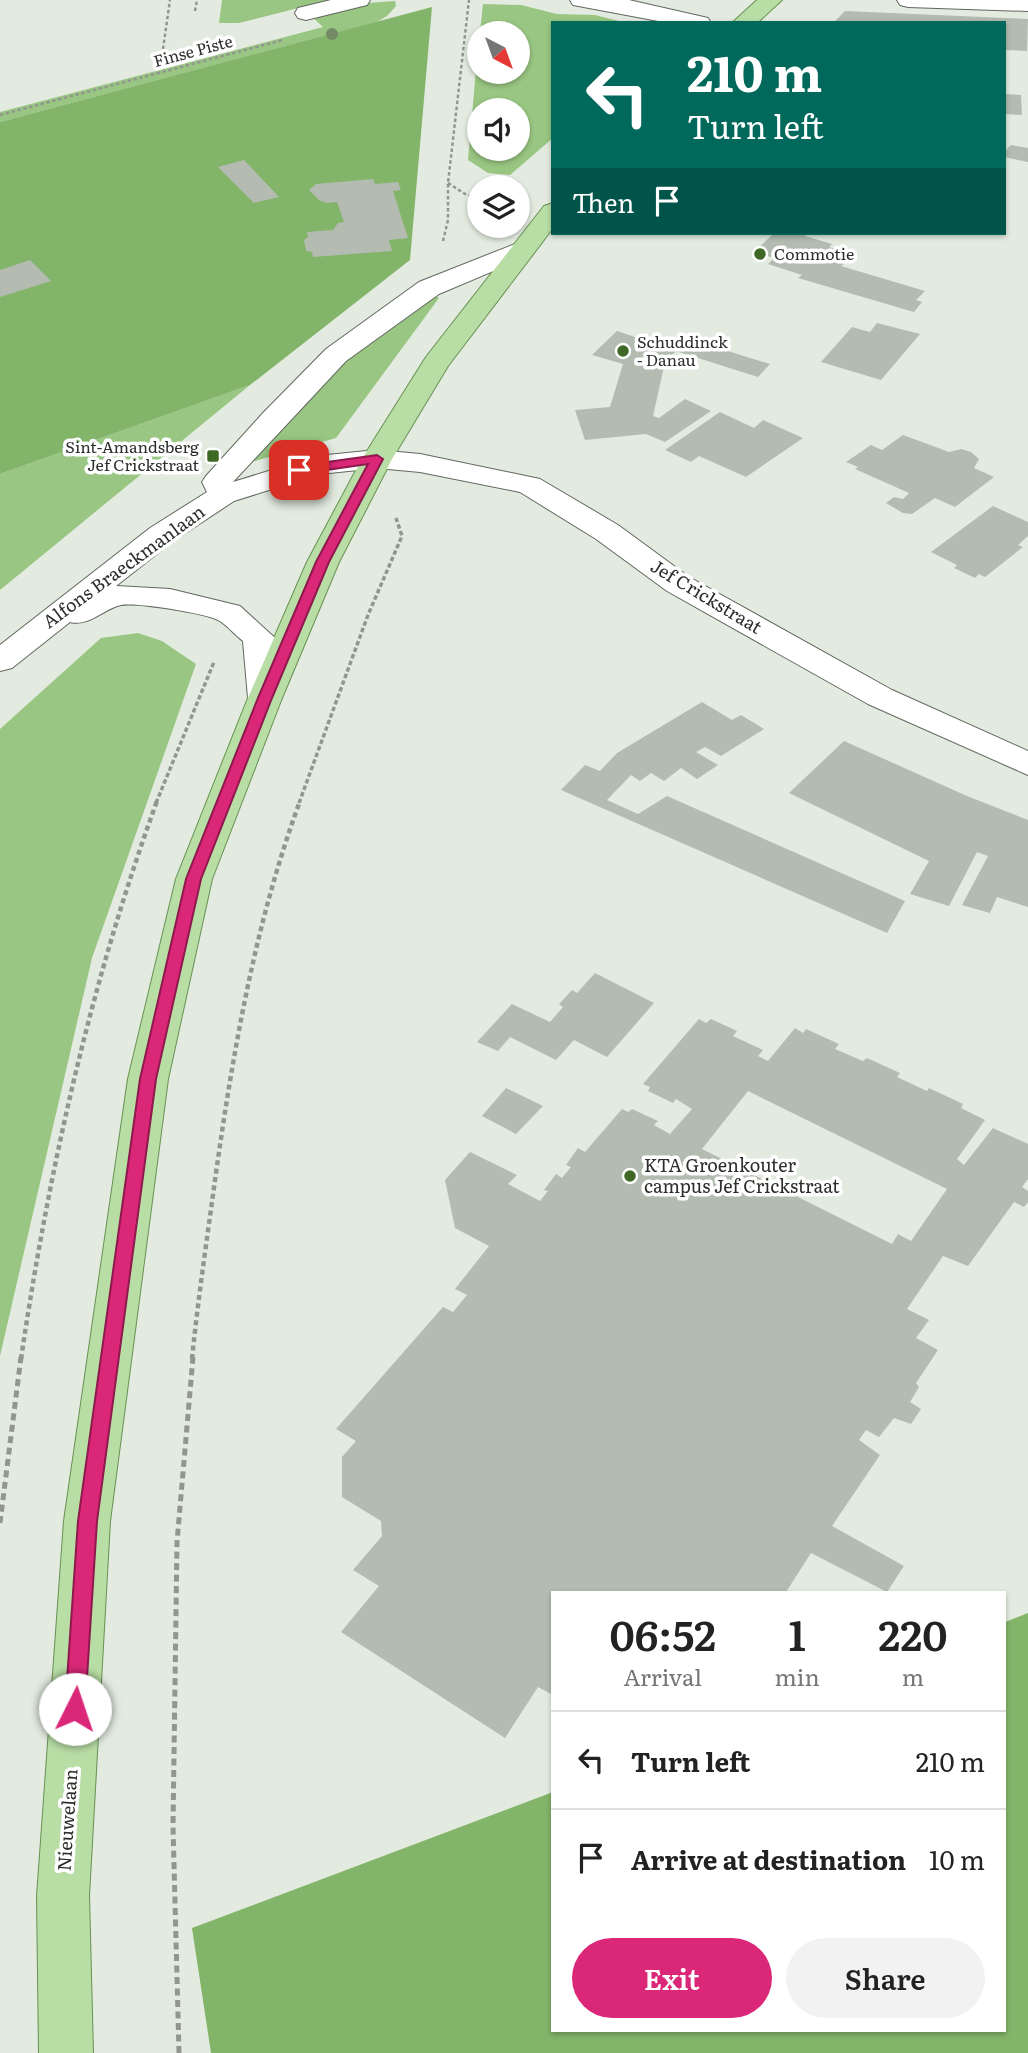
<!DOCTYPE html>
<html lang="en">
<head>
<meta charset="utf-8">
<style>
  :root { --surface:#fff; --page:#f2f2f2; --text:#222; --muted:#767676; --line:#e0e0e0; --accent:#db2777 }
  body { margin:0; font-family:Literata,serif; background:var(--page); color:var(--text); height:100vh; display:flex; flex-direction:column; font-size:26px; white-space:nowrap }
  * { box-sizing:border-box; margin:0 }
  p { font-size:23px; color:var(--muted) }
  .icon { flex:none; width:38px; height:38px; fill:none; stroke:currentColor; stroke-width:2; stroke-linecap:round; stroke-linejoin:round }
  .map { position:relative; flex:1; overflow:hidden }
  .sheet { position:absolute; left:551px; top:1591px; width:455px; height:441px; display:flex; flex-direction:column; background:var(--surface); border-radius:0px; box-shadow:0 2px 5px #0004 }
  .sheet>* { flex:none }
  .hud { position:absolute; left:551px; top:21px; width:455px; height:214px; border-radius:0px; box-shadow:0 2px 5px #0004; background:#00695c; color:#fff; overflow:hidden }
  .needle { width:46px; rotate:139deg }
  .tools { position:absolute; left:467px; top:21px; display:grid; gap:14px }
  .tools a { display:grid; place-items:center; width:63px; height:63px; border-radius:50%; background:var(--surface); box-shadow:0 2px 5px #0004; font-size:35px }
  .pin { position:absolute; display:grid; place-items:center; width:60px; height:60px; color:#fff; margin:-30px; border-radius:14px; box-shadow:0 4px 10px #0006 }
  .me { position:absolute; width:77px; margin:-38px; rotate:4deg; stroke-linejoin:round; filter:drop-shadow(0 0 5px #0008) }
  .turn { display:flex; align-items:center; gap:24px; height:147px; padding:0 21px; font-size:32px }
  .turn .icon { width:91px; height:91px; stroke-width:2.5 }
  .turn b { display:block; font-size:49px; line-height:60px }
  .then { display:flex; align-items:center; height:66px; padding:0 21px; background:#0003; gap:14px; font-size:26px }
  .eta { display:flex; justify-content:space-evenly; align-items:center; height:119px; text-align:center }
  .eta b { font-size:42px; font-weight:600; line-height:49px }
  .action { display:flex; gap:14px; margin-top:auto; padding:14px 21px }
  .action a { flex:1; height:80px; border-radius:42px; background:var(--accent); color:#fff; font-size:28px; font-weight:600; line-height:80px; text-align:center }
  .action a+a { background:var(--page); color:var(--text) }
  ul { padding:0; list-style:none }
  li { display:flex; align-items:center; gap:21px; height:98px; padding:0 21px; border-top:2px solid var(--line) }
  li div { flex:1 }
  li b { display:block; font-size:26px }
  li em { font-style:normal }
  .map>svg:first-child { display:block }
</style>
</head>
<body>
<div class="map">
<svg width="1028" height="2053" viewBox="0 0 1028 2053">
  <rect width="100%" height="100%" fill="#e3ebe0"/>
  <g fill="#99c682" fill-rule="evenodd">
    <polygon points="222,0 330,0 239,23 219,23"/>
    <polygon points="395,1 396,6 387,16 377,22 0,122 0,112 323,27 312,17 367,3"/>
    <path d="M483,4L521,5L557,14L595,15L627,23H553V138L510,175L488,173L468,160L479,36L480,72H518V33H480ZM480,110H518V149H480Z"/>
    <polygon points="433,295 439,298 336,438 251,462 348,358"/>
    <polygon points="250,385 0,590 0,474"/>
    <polygon points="138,633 162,641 196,664 92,958 0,1356 0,729 101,638"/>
  </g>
  <g fill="#82b469">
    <polygon points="432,7 410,260 250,385 0,474 0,122"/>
    <polygon points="1028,1613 1028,2053 211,2053 192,1928 553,1792 553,2030 1004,2030 1005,1622"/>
  </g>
  <g fill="#b4bcb1" fill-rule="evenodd">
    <polygon points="845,11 1028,19 1027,51 1004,50 1004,23 833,23"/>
    <polygon points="1004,94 1021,95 1022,115 1004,114"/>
    <polygon points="1011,145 1028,148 1028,162 1004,157 1004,152"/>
    <polygon points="244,160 279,197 254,203 218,167"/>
    <polygon points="373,179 375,184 398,182 401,190 393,191 408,238 389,240 392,251 313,257 312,252 306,251 304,240 308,237 307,232 333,230 338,223 344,222 337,202 326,203 319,200 309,190 316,184"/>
    <polygon points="774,233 808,233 805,236 832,244 829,247 848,252 839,262 844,264 841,266 925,291 916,300 922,302 914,312 798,278 802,275 768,264 774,258 754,252"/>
    <polygon points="30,260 51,281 0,297 0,270"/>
    <polygon points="877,323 920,334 881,380 821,362 852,327 870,332"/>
    <polygon points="617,331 676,351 665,362 653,416 659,418 685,399 711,411 665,442 646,434 585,440 575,410 610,407 623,364 592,355"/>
    <polygon points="689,339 770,364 758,377 676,351"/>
    <polygon points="720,412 754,428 763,420 803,438 746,477 699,456 691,462 665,450"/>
    <polygon points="903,435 949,452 961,449 971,452 979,459 974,468 994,477 955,507 935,498 912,514 903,513 886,503 894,497 903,499 909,493 855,469 858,467 846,462 871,445 882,450"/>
    <polygon points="993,506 1028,522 1028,536 1018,545 1023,547 985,577 979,574 975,578 954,568 957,565 931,552"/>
    <polygon points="702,702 732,720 741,715 764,729 721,756 705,747 696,752 718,765 697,779 681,768 664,781 651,773 640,781 631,775 607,800 638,814 667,796 905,901 887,933 561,790 585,765 600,771 617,753"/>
    <polygon points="844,741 967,796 1028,820 1028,907 997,897 990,913 962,905 988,856 977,852 949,906 910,894 929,861 789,793"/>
    <polygon points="595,973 654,1003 607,1057 574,1040 556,1060 510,1037 498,1051 477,1042 512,1004 550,1022 563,1007 559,1004 572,990 577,993"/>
    <path d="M699,1019L706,1023L711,1019L737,1031L733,1036L763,1050L758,1056L768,1061L795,1028L803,1033L806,1029L839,1044L835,1049L863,1061L867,1058L900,1073L897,1077L927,1091L929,1088L963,1104L961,1108L985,1120L957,1159L964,1165L993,1128L1028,1144V1179L1022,1187L1028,1191V1202L1024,1207L1014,1202L968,1266L943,1256L907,1309L929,1320L916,1338L938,1350L916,1383L919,1387L910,1402L921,1409L911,1424L894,1418L879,1437L866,1430L859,1440L880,1455L832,1526L904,1566L887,1592L811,1553L786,1592H553V1695L538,1687L505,1738L341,1632L379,1586L353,1570L382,1536L381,1521L342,1497V1457L356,1441L336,1429L443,1307L453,1312L467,1295L455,1289L489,1246L455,1228L445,1180L470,1152L517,1175L508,1184L540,1201L548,1191L544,1190L556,1174L562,1178L571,1167L566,1165L578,1148L585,1152L622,1109L628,1112L632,1109L658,1121L654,1125L670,1134L692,1109L676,1099L673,1103L648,1091L650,1087L643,1084ZM748,1091L947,1189L911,1241L898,1234L892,1244L702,1149Z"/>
    <polygon points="506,1088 543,1106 516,1134 482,1116"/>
  </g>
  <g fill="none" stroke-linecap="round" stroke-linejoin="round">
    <defs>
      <g id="minor">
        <polygon points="331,0 370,0 367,5 306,20 298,18 295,13 298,8"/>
        <polygon points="570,0 629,0 708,18 711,23 669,23 573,5"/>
        <polygon points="897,0 1028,0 1028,11 908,7 900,5"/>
        <path d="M520,242L529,244L533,250L529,256L439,294L346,361L233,482L317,456L377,450L420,454L540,479L618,525L689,577L892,690L1028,751V775L868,704L667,591L596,539L520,492L420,472L377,468L320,474L234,501L172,542L116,586L170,589L240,606L275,638L282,698L277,705L265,709L253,705L248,698L243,641C235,635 227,625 218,620C204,613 136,602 121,605C103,609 89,627 70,622L12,668L0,671V645L150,528L207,492L202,482L206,476L263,413L326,349L419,282Z"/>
      </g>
      <g id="major">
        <polygon points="757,0 782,0 757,23 732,23"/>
        <polygon points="553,203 553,228 448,366 392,459 339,562 282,698 212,879 168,1079 110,1521 89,1896 93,2053 39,2053 37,1896 64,1521 128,1079 176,879 248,698 307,562 362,459 426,357 544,206"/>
      </g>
    </defs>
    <use href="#minor" stroke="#61685e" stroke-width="2"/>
    <use href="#major" stroke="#689153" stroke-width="2"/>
    <g stroke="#91978f" stroke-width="2.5" stroke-dasharray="3.5 2.5" stroke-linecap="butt">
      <polyline points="195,11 197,0"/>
      <polyline points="163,49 170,0"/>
      <polyline points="0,115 283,40"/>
      <polyline points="448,183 465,194 480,198"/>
      <polyline points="443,241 448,220 448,183 469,0"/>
    </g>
    <g stroke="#91978f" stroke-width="3.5" stroke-dasharray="4.5 2.5" stroke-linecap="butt">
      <polyline points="156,803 214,662"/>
      <polyline points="299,803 368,615 402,536 396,518"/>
    </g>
    <g stroke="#91978f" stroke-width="4.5" stroke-dasharray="5 3.5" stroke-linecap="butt">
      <path d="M21,1359C49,1169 91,982 157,801"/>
      <path d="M192,1359C198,1299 207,1239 215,1180C233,1052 255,923 300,801"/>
    </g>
    <g stroke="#91978f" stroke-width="5" stroke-dasharray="7 4.5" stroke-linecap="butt">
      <polyline points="0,1523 21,1357"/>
      <polyline points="179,2053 173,1826 177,1542 193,1357"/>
    </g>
    <use href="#minor" fill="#fff" fill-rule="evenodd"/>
    <use href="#major" fill="#b8dda5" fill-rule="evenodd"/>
  </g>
  <circle fill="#748a67" cx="332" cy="34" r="6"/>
  <polygon fill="#db2777" stroke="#8e194d" stroke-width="2" points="377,455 383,459 329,562 272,698 201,879 156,1079 97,1521 85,1709 82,1715 75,1718 68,1715 65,1709 78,1521 140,1079 186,879 258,698 316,562 368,464 299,474 293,470 299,466"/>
  <g fill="#3e6825" stroke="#fff" stroke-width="2.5">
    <circle cx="760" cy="254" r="7"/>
    <circle cx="623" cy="351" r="7"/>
    <rect x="206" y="449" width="14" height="14" rx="3.5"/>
    <circle cx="630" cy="1176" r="7"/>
  </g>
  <g text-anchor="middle" stroke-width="7" stroke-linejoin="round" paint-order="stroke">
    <g font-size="16" fill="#2b2e2a" stroke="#fff">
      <text transform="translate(193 51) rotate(-15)" y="6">Finse Piste</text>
    </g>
    <g font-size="16" fill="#2b2e2a" stroke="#fff" text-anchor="start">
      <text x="774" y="260">Commotie</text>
      <text x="637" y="348">Schuddinck<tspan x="637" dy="18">- Danau</tspan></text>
      <text x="199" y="453" text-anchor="end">Sint-Amandsberg<tspan x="199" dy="18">Jef Crickstraat</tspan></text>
    </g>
    <g font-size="18" fill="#2b2e2a" stroke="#fff">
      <text transform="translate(124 567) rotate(-36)" y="6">Alfons Braeckmanlaan</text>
      <text transform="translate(706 597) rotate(31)" y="6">Jef Crickstraat</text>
      <text transform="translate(68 1820) rotate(-86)" y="6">Nieuwelaan</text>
    </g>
    <g font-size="18" fill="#2b2e2a" stroke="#fff" text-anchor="start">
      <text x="644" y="1172">KTA Groenkouter<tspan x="644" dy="21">campus Jef Crickstraat</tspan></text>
    </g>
  </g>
</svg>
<div class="tools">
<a><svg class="needle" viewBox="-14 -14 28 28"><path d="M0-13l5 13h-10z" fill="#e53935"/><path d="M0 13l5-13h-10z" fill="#767676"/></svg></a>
<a><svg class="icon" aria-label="sound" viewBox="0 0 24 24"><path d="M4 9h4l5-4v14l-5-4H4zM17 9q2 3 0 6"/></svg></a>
<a><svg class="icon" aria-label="layers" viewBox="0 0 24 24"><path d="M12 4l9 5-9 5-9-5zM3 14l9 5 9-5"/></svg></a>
</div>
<div class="pin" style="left:299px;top:470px;background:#d93025"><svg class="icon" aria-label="arrive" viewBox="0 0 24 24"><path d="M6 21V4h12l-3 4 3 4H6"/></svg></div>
<svg class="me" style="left:75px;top:1709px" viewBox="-20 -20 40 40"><circle r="19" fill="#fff"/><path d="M0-13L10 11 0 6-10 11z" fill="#db2777"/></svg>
<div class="hud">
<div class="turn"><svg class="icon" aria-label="left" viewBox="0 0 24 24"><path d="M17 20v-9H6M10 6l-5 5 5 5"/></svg><div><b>210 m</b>Turn left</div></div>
<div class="then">Then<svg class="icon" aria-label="arrive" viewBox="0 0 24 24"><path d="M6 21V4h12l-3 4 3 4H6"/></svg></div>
</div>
<section class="sheet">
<div class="eta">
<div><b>06:52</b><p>Arrival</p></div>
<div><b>1</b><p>min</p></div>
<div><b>220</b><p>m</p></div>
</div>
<ul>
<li><svg class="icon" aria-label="left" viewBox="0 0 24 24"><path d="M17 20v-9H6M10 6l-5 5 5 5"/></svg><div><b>Turn left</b></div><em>210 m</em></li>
<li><svg class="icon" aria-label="arrive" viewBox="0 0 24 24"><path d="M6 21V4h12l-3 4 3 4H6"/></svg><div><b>Arrive at destination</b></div><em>10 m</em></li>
</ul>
<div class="action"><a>Exit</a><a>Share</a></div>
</section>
</div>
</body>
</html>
